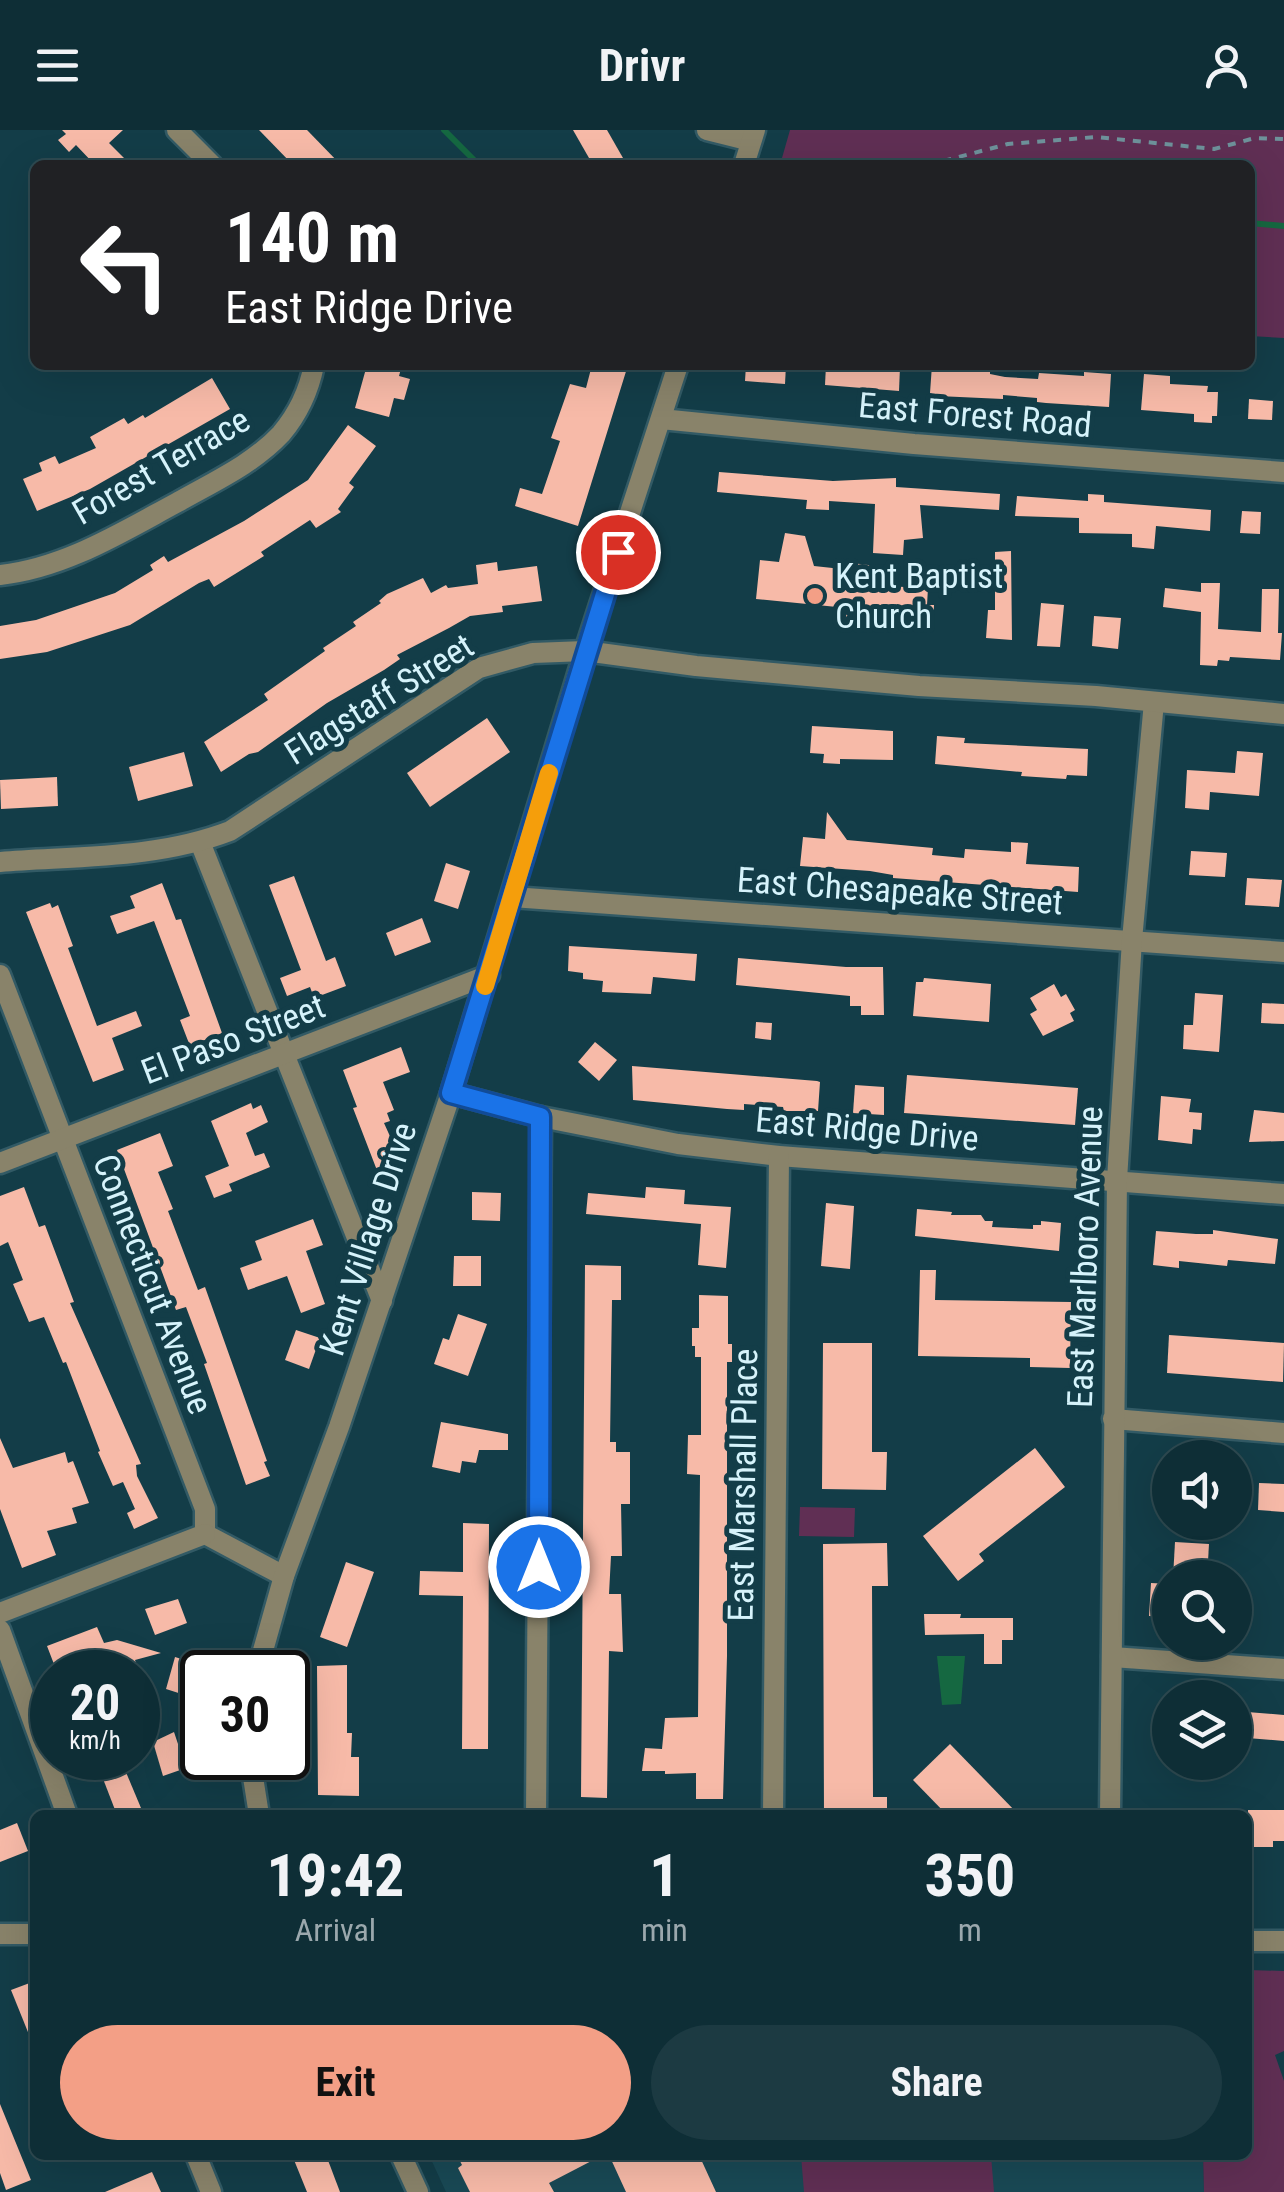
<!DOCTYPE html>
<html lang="en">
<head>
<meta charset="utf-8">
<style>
  :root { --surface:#0e2e36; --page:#1c3a42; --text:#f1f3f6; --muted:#9ba8ad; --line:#2e4a51; --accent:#f39f86 }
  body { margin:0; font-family:"Roboto Condensed",sans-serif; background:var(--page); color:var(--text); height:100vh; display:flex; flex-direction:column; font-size:38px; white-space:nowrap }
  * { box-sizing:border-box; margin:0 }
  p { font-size:32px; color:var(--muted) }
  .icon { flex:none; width:55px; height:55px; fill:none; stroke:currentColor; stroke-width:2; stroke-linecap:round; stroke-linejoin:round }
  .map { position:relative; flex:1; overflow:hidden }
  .panel { position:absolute; left:30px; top:1680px; width:1222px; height:350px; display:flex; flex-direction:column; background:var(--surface); border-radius:15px; box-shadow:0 10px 40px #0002,0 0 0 2px var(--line) }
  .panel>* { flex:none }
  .top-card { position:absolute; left:30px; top:30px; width:1225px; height:210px; border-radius:15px; box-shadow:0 10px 40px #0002,0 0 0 2px var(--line); background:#202124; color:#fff; overflow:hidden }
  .buttons { position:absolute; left:1152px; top:1310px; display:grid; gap:20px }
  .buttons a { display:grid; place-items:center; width:100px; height:100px; border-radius:50%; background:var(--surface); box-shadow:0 10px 40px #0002,0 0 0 2px var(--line); font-size:50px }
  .speed { position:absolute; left:30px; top:1520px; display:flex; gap:20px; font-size:50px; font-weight:700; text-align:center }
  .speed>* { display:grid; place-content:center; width:130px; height:130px; border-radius:50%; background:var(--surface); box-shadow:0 10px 40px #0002,0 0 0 2px var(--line); line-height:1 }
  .speed small { font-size:25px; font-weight:400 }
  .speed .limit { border:5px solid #111; border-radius:15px; background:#fff; color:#111 }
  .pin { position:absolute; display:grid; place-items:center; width:85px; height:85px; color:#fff; margin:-42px; border:5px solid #fff; border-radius:50%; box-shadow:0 2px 10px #0007 }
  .me { position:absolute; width:110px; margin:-55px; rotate:0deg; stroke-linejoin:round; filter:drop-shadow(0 0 8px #0008) }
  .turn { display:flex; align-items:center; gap:35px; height:210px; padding:0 30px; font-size:45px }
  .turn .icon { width:130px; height:130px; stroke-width:2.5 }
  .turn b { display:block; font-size:70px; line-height:85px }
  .eta { display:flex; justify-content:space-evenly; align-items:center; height:170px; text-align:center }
  .eta b { font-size:60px; font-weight:700; line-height:70px }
  .action { display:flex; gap:20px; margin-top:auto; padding:20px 30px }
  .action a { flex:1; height:115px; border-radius:60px; background:var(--accent); color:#111; font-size:40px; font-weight:700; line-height:115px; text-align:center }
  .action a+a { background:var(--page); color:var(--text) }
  header { display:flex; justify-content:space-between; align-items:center; height:130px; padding:0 30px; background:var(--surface); font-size:45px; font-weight:700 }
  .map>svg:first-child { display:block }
</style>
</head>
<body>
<header><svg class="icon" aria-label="menu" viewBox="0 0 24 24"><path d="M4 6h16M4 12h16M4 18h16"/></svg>Drivr<svg class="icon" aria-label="person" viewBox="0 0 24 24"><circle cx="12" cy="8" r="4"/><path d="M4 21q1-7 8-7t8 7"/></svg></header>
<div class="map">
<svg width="1284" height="2062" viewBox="0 0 1284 2062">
  <rect width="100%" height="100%" fill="#133d48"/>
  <polygon fill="#194955" points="429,2025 1203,2025 1204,2062 446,2062"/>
  <g fill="#602f54">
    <polygon points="790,0 1284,0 1284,208 1250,206 1250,35 780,35"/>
    <polygon points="800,1377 855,1378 854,1407 799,1406"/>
    <polygon points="1248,1840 1284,1841 1284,1921 1275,1925 1284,1951 1284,2062 1204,2062 1203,2025 1248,2025"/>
    <polygon points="801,2025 991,2025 994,2062 804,2062"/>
  </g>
  <polygon fill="#156841" points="937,1526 965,1526 961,1574 942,1575"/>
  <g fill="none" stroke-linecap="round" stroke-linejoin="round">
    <g stroke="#156841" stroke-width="6">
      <polyline points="444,0 479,35"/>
      <polyline points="1250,93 1284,96"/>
    </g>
  </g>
  <g fill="#f7baa8">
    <polygon points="62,0 123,0 109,13 131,35 95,35 76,15 69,22 58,10 66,4"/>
    <polygon points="259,0 307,0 341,35 293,35"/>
    <polygon points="573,0 607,0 627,35 593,35"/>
    <polygon points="367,235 402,235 399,246 410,249 404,270 394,268 389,287 355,278"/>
    <polygon points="592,235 628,235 578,396 515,376 520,358 542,364 560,311 551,308 570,254 586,258"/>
    <polygon points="746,235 786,235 785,254 745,251"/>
    <polygon points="826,235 900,237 899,261 825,255"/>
    <polygon points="932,235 990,239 990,244 1005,247 1038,249 1039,243 1084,246 1084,242 1111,244 1109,277 1046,273 1037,272 1037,268 1003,265 1003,269 938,266 930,263"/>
    <polygon points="1144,244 1170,246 1170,254 1208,256 1207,262 1218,262 1217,286 1212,286 1212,293 1194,292 1194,284 1141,280"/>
    <polygon points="212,248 230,279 90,359 37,381 23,349 42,341 39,333 55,326 59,334 96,318 90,307 124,288 128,294 143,285 145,288"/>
    <polygon points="1249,269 1273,271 1272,290 1248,289"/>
    <polygon points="348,295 376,316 349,353 354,357 338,379 341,382 316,398 310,390 261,422 264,426 214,457 209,449 199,453 130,495 47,522 0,529 0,496 36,490 115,463 153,440 150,435 164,426 168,432 244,391 308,350"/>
    <polygon points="719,342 833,351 896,348 896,357 1000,364 999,380 920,375 923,408 904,410 903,425 873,423 875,374 829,371 829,380 806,379 807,370 717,362"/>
    <polygon points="1088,364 1104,365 1104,372 1211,380 1210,401 1156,396 1154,419 1132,417 1132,404 1079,403 1079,388 1015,386 1017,366 1088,371"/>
    <polygon points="1242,381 1261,382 1260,404 1240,403"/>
    <polygon points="785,403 805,406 814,436 851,440 852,433 884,437 882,456 928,458 927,475 934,475 933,500 845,496 847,478 756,469 760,430 779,432"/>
    <polygon points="1011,421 1012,510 986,508 988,480 995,480 995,422"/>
    <polygon points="497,432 498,441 537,436 542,471 502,476 503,482 470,486 449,498 397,525 400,529 384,540 327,573 258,622 249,624 221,642 204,612 268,570 264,564 325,521 323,518 356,496 353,492 381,473 379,471 387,464 423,448 431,463 446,455 448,458 478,454 476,435"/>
    <polygon points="1201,453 1220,453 1218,499 1261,502 1262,459 1279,459 1278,503 1282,503 1280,530 1230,527 1229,531 1218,530 1217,536 1200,535 1201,482 1163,477 1165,458 1201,462"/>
    <polygon points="1041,473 1064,475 1060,517 1037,516"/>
    <polygon points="1094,486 1121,488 1118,519 1092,516"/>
    <polygon points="487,588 510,622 430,677 407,643"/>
    <polygon points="812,596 893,601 893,630 840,629 840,634 823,633 824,624 810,623"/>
    <polygon points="937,606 965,608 964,613 1088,619 1087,646 1067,645 1066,649 1021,646 1022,642 935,634"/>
    <polygon points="1237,621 1263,623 1259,666 1210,662 1209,680 1185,678 1187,640 1235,643"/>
    <polygon points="184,622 193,656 138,671 129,637"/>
    <polygon points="57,647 58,676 1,679 0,650"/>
    <polygon points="827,682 847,710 933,718 932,725 964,728 965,719 1011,722 1011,712 1028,713 1026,734 1079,737 1078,762 893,748 893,745 870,741 800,736 803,707 825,709"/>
    <polygon points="1191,721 1227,723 1225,747 1189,745"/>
    <polygon points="446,733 470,741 458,779 434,771"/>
    <polygon points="294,746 326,831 335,827 346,856 314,868 310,857 287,866 280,848 301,840 269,755"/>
    <polygon points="1247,748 1282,750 1279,777 1245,775"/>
    <polygon points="162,753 176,790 181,789 222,903 190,916 180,890 190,886 154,791 117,804 110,786 135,778 130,766"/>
    <polygon points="50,773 52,778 58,775 73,816 68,818 97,896 136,881 142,896 112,908 124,940 93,952 26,782"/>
    <polygon points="422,788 431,812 395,826 386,803"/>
    <polygon points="569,816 697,824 695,851 653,847 651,864 602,862 603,851 583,849 583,843 568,841"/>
    <polygon points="738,828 846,837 883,837 884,885 861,885 861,876 850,876 850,866 736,855"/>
    <polygon points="924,848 991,854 989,892 913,886 916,852 923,852"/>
    <polygon points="1054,854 1061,867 1066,864 1075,880 1070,883 1074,891 1043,906 1030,884 1037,880 1030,868"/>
    <polygon points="1195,863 1223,865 1219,922 1183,919 1184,895 1193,895"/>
    <polygon points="1262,873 1284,874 1284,894 1261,893"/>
    <polygon points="756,892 772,893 771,910 755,908"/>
    <polygon points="595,912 617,930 599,951 578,932"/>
    <polygon points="401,917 410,942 383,952 394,980 387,983 390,991 384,993 402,1033 378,1043 353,978 357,977 343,940"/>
    <polygon points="632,936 817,951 820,952 818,981 784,981 783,977 744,974 744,980 727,979 633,970"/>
    <polygon points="907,945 1078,958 1075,995 904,983"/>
    <polygon points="855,955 884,957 884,985 853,983"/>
    <polygon points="1161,966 1191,969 1189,982 1202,983 1201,1000 1193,999 1192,1014 1158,1010"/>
    <polygon points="251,973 253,979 261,975 268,992 246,1003 255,1026 264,1023 270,1037 229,1054 232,1061 214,1068 205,1046 229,1036 211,991"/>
    <polygon points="1254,980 1284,983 1284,1011 1249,1012"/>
    <polygon points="160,1003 173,1036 158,1042 173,1079 168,1081 198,1160 205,1157 267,1331 264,1332 270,1346 246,1355 204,1234 207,1233 186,1177 176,1180 117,1020"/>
    <polygon points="24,1057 39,1097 45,1095 74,1172 70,1173 141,1334 136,1335 137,1346 158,1388 134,1399 127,1383 135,1379 123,1352 113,1356 98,1322 100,1321 66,1232 63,1233 44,1187 29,1192 13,1154 23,1150 8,1112 0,1116 0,1066"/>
    <polygon points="646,1057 685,1060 684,1074 731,1077 726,1138 698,1135 701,1094 586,1084 588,1063 645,1068"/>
    <polygon points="472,1062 501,1063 500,1091 472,1090"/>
    <polygon points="826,1073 854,1076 850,1139 821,1136"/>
    <polygon points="917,1079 952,1082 951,1085 981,1085 985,1091 993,1091 992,1097 1033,1099 1033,1095 1041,1095 1041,1091 1061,1093 1059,1121 915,1106"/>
    <polygon points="313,1089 323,1115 306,1121 325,1174 301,1183 287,1146 248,1160 240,1138 262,1130 255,1111"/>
    <polygon points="1213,1100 1278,1109 1275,1134 1228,1130 1227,1136 1179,1131 1179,1138 1153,1135 1156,1101 1196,1104 1213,1104"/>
    <polygon points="454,1126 481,1126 481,1156 453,1156"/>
    <polygon points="585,1135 621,1136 621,1170 612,1170 610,1312 616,1312 616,1322 630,1322 630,1374 621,1374 622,1426 611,1426 609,1464 621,1464 623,1522 609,1521 607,1668 581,1667"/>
    <polygon points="920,1140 936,1140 935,1170 1071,1172 1070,1238 1030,1237 1030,1228 918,1226"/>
    <polygon points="699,1165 728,1166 728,1214 732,1214 732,1232 727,1232 727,1526 723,1669 696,1669 696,1643 665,1644 665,1641 642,1641 645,1618 662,1619 665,1588 698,1587 700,1345 687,1344 688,1305 701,1305 701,1227 695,1227 695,1216 692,1216 692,1198 699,1198"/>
    <polygon points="458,1184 487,1194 468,1246 434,1234 443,1208 449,1210"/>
    <polygon points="296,1200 320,1208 309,1239 285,1230"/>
    <polygon points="1169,1205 1284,1213 1283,1252 1167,1243"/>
    <polygon points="823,1213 872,1213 872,1322 887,1322 886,1360 822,1359"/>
    <polygon points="441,1292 508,1304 508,1320 479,1320 476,1333 462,1331 460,1343 432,1337"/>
    <polygon points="0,1308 13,1338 65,1322 68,1333 73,1331 89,1373 72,1378 77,1393 47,1401 56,1425 22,1438 0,1379"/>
    <polygon points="1035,1318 1065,1357 979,1424 984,1431 958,1451 923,1406"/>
    <polygon points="1259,1353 1284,1354 1284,1382 1258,1380"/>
    <polygon points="463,1393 489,1394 488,1619 462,1619 463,1466 419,1465 420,1441 463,1442"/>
    <polygon points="1175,1412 1209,1414 1207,1448 1173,1448"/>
    <polygon points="887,1413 888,1456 872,1456 873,1667 887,1667 887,1685 824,1685 823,1414"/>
    <polygon points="346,1432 374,1442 347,1517 320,1507"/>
    <polygon points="1151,1453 1170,1454 1170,1487 1149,1486"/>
    <polygon points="178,1469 187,1493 155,1505 145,1479"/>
    <polygon points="924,1484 961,1484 960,1488 1013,1488 1013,1510 1002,1510 1002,1534 984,1534 984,1504 925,1505"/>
    <polygon points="97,1497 104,1513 117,1510 161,1523 135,1530 139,1542 57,1542 47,1516"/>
    <polygon points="175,1527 201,1535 191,1567 166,1559"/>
    <polygon points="347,1535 347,1603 352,1603 351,1627 359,1627 359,1666 318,1665 317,1536"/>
    <polygon points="1235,1581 1284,1585 1284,1611 1235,1607"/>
    <polygon points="174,1602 186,1638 163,1646 153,1612"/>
    <polygon points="950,1614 1019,1685 947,1685 913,1650"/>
    <polygon points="95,1628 120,1628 141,1678 117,1685"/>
    <polygon points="1248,1680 1284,1680 1284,1711 1273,1711 1273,1717 1248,1717"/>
    <polygon points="17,1693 28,1721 0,1732 0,1700"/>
    <polygon points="35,1851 35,1917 34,1917 11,1860"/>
    <polygon points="0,1974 31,2050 6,2060 0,2043"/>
    <polygon points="292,2025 326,2025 340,2062 307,2062"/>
    <polygon points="457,2025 603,2025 549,2053 554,2062 470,2062 458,2038 462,2035"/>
    <polygon points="609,2025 699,2025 716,2062 626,2062"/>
    <polygon points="152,2042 161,2062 105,2062"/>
  </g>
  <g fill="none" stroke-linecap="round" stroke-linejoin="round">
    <defs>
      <g id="minor">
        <polyline points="177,0 212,35"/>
        <polyline points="707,0 751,11"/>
        <polyline points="661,289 914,314 1284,342"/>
        <path d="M0,445C65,438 122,402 178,372C213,352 253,334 281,304C298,284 309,260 314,235"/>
        <polyline points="200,712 382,1171"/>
        <polyline points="512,767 1284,822"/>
        <polyline points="0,845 205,1379 205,1404"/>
        <polyline points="451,963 541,987 678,1014 779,1026 1284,1064"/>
        <polyline points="0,1033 489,845"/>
        <polyline points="1113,1289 1284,1303"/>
        <polyline points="205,1404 284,1446"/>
        <polyline points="0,1483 205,1404"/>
        <polyline points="0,1500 67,1685"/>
        <polyline points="1112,1527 1284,1539"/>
        <polyline points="536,1685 541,987"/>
        <polyline points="773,1685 779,1026"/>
        <polyline points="1110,1685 1117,1050 1132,810 1154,572"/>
        <polyline points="196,2025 211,2062"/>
        <polyline points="401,2025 418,2062"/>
      </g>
      <g id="tertiary">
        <polyline points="744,35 755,0"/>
        <path d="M0,732C77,726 157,729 230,701L479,538L533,523L585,521L696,536L919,556L1096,566L1284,584"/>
        <polyline points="257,1542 284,1446 339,1297 451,963 585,521 678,235"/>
        <polyline points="250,1628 259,1685"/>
        <polyline points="0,1804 35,1804"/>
        <polyline points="1248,1811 1284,1811"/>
      </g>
    </defs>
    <use href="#minor" stroke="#325a65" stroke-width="25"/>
    <use href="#tertiary" stroke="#325a65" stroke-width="25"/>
    <polyline stroke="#6e929b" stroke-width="4" stroke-dasharray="8 8" stroke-linecap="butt" points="928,35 1008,14 1096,7 1214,19 1255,8 1284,9"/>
    <use href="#minor" stroke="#89836a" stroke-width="20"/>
    <use href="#tertiary" stroke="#89836a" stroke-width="20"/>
  </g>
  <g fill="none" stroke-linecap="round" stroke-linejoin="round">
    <defs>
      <polyline id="route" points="539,1437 540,987 451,963 618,422"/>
    </defs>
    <use href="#route" stroke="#114b97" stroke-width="25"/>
    <use href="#route" stroke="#1a73e8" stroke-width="18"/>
    <polyline stroke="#f59e0b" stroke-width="18" points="485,856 549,643"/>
  </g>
  <circle fill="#f39f86" stroke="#133d48" stroke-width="4" cx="815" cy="466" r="10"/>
  <g text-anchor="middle" stroke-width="10" stroke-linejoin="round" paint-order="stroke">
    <g font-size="35" fill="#d6f3fb" stroke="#133d48">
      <text transform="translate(975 285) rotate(5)" y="12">East Forest Road</text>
      <text transform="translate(161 336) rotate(-30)" y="12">Forest Terrace</text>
      <text transform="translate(379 569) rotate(-32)" y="12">Flagstaff Street</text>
      <text transform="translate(900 761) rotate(4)" y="12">East Chesapeake Street</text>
      <text transform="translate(233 909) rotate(-21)" y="12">El Paso Street</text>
      <text transform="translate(867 999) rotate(5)" y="12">East Ridge Drive</text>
      <text transform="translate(368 1109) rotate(-72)" y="12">Kent Village Drive</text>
      <text transform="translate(1085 1127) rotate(-88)" y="12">East Marlboro Avenue</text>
      <text transform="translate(153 1154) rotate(69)" y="12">Connecticut Avenue</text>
      <text transform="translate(743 1355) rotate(-89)" y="12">East Marshall Place</text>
    </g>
    <g font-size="35" fill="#d6f3fb" stroke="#133d48" text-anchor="start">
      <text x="835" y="458">Kent Baptist<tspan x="835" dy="40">Church</tspan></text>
    </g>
  </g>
</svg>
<div class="buttons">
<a><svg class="icon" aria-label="sound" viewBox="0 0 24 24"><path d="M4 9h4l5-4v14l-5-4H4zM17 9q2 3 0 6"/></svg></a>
<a><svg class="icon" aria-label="search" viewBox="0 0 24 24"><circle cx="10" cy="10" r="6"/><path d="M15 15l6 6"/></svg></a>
<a><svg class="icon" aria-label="layers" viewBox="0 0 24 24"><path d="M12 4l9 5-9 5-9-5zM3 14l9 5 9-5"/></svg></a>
</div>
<div class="speed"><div>20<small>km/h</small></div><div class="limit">30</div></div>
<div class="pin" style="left:618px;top:422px;background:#d93025"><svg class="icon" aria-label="arrive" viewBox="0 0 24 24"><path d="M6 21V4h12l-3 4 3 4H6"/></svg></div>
<svg class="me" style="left:539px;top:1437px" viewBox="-20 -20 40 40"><circle r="17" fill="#1a73e8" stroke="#fff" stroke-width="3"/><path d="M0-11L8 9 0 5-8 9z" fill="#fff"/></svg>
<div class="top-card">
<div class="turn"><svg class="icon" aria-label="left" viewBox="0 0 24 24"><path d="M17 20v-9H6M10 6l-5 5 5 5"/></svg><div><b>140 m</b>East Ridge Drive</div></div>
</div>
<section class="panel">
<div class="eta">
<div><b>19:42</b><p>Arrival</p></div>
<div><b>1</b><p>min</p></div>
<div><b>350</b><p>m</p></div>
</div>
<div class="action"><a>Exit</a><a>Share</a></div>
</section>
</div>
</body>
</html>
